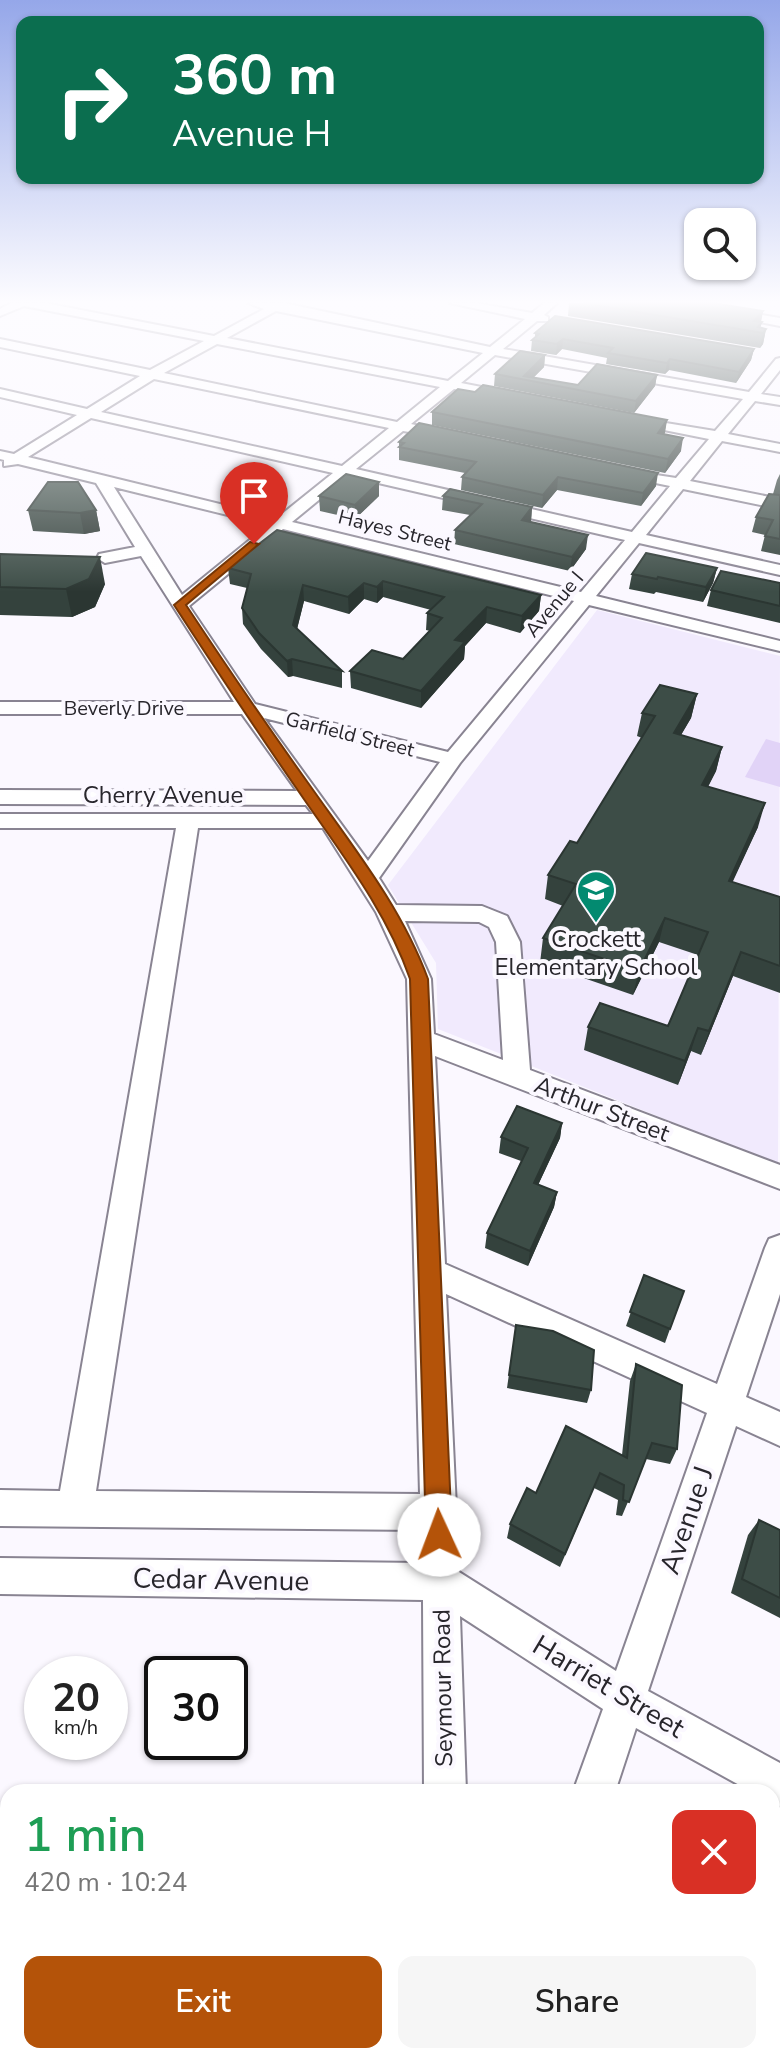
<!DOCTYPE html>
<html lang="en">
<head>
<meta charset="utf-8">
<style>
  :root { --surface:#fff; --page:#f6f6f6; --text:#222; --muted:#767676; --accent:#b45309 }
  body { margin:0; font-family:"Nunito Sans",sans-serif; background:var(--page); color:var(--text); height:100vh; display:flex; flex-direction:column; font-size:30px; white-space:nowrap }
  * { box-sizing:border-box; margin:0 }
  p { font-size:26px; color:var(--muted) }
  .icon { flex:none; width:44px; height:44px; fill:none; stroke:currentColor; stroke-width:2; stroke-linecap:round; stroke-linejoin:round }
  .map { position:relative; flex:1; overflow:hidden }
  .drawer { position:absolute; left:0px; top:1784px; width:780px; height:280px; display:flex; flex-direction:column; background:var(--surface); border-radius:24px 24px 0 0; box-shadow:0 2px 6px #0004 }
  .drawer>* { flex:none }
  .banner { position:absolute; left:16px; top:16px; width:748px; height:168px; border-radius:16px; box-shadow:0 2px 6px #0004; background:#0b6e4f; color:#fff; overflow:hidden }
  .controls { position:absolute; left:684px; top:208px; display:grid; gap:16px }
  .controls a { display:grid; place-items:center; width:72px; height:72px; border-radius:16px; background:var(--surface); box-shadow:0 2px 6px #0004; font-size:40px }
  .speed { position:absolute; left:24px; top:1656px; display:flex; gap:16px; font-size:40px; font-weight:700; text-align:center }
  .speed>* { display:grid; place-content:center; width:104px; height:104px; border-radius:50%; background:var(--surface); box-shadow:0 2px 6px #0004; line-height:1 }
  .speed small { font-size:20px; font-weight:400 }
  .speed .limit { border:4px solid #111; border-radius:12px; background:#fff; color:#111 }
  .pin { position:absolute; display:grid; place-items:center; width:68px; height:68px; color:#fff; margin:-82px -34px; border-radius:50% 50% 50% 0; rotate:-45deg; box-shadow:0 0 8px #0007 }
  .pin .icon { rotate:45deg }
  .me { position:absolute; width:88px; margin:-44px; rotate:358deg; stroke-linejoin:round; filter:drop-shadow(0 0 6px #0008) }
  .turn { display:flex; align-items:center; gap:28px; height:168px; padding:0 24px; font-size:36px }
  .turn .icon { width:104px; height:104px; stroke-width:2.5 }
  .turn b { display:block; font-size:56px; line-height:68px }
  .round { display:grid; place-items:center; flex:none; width:84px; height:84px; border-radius:16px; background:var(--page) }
  .overview { display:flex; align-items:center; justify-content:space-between; height:136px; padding:0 24px }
  h1 { font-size:48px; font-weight:600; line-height:60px; color:#1e9e55 }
  .button { display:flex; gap:16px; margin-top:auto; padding:16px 24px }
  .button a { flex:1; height:92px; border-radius:16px; background:var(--accent); color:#fff; font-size:32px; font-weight:600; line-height:92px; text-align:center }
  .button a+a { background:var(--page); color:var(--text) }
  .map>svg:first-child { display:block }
</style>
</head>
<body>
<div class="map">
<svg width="780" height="2064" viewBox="0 0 780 2064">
  <rect width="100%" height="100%" fill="#fbf8ff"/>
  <polygon fill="#f1eafd" points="597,610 780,656 778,1164 438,1029 436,963 388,885"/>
  <polygon fill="#e1d3f7" points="766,739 780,743 780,787 745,777"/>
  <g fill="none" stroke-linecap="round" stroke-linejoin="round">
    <defs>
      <g id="minor">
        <path d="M11,303H45L214,336L264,309L248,303H284L490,347L525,319L450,303H476L532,313L544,303H557L544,315L548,317V321H537L503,349L749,392L776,359L780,358V370L761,394L780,397V405L755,401L728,434L780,444V452L722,441L690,481L780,499V509L683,489L646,535L780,565V575L639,543L596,596L780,641V651L589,605L460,763L379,878L396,905L482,906L507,916L520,942L530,1070L780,1165V1189L435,1056L445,1264L717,1384L765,1248L769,1239L780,1235V1294L746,1397L780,1412V1446L736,1426L648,1691L780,1763V1806L772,1802V1792H752L636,1728L615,1792H573L603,1709L460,1616L466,1792H424L423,1600L0,1594V1558L422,1563L421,1530L0,1526V1490L60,1491L176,828H0V814H313L306,805L0,804V790L297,791L242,714H0V702H234L141,556L105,563L97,558L99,554L135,547L96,483L18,464L4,466V460L0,459V451L14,454L77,415L0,397V389L87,409L140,376L0,347V339L150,370L204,341L24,306L0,316V309ZM276,311L483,353L448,381L227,338ZM217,344L440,387L397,422L164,373ZM495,355L743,399L715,431L629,417V423L709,439L676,478L617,469V475L670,486L632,532L356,469L403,431L452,439V433L411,424L454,389L518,400V394L461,383ZM154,379L389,428L342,466L101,412ZM91,418L333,473L277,518L28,457ZM348,476L625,540L581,592L292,522ZM114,487L268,525L182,595ZM283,529L574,601L448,752L255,704L189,606ZM264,718L440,762L368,861ZM198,828H323L376,912L407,979L420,1494L96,1491ZM405,921L479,922L489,927L496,942L503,1060L434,1034L431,979ZM446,1294L707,1413L616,1671L459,1572Z"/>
        <polygon points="661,303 689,303 780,318 780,326"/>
        <rect x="423" y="2056" width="46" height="8"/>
        <polygon points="482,2056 528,2056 526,2064 480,2064"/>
      </g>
    </defs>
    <use href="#minor" stroke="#898492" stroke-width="4"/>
    <use href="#minor" fill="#fff" fill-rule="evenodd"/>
  </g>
  <g fill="#34423d">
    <polygon points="569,303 713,303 763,311 760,328 766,329 763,344 760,348 568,316"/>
    <polygon points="535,333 754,349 751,360 736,383 669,370 665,374 606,364 607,358 562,349 556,355 531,351 532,340 535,337"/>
    <polygon points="545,355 544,367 533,378 578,385 657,375 655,386 634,413 494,386 495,374"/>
    <polygon points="432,412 667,420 664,434 681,451 665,473 432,425"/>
    <polygon points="399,442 656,486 641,506 557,490 542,508 461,490 462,477 465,473 399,460"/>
    <polygon points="780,474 780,555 761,551 765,535 752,532 756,517 773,494 777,480"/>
    <polygon points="319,496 379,496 355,519 320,511"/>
    <polygon points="443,496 532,507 531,522 586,549 570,571 454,544 455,530 470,515 442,510"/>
    <polygon points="28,510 96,510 100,531 84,534 33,531"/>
    <polygon points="0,554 105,584 95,607 72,617 0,615"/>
    <polygon points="228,568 541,595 539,611 520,633 486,623 465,646 464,659 421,708 351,688 350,671 403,659 430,631 426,630 427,613 431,610 383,597 377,603 364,599 349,614 304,601 297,629 342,671 342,688 293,676 288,677 261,649 243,624 242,608 247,588 230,584"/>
    <polygon points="717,568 713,583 703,602 656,592 654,594 629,589 632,574"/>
    <polygon points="780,583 780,623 707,606 711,590"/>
    <polygon points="697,694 691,718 681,735 722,747 716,771 708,787 758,827 732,882 780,897 780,993 733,976 701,1055 691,1051 678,1085 584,1050 588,1027 668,1026 698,955 659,942 633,995 540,963 543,938 563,906 545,899 548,875 577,843 642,738 637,736 642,713"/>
    <polygon points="562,1123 560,1138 538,1185 557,1192 554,1207 528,1266 485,1248 487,1233 521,1161 499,1153 501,1137"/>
    <polygon points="644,1275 670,1329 665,1343 626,1326"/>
    <polygon points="516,1325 591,1390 587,1403 507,1388"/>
    <polygon points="636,1364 677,1449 670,1464 646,1459 622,1516 616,1515 618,1500 594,1488 560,1567 507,1538 510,1524 536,1493 622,1455 630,1381"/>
    <polygon points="759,1520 780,1530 780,1618 731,1593 748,1535"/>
  </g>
  <g fill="#2b3632">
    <polygon points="763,311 760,325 762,322 759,332 754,321"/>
    <polygon points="766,329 763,344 760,348 763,333"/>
    <polygon points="563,339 562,349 556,355 557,344"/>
    <polygon points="754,349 751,360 736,383 739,372"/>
    <polygon points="545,355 544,367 530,381 524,376"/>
    <polygon points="670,359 669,370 665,374 667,363"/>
    <polygon points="657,375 655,386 634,413 636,401"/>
    <polygon points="667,420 665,433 655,447 658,433"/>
    <polygon points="683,438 681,451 665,473 668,459"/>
    <polygon points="658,473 656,486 641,506 643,493"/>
    <polygon points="558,477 557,490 542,508 543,495"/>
    <polygon points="379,482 379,496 355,519 355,505"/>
    <polygon points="532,507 531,521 521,534 522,520"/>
    <polygon points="96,510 100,531 84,534 80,513"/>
    <polygon points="588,535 586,549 570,571 572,557"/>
    <polygon points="100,557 105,584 95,607 72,617 66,589"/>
    <polygon points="717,568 713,583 703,602 706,587"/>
    <polygon points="383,581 383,597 377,603 377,587"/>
    <polygon points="364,583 364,599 349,614 348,597"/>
    <polygon points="303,585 304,601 294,641 293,625"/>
    <polygon points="541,595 539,611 520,633 522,616"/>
    <polygon points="487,607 486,623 465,646 464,659 421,708 421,691 455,640"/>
    <polygon points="292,659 293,676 288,677 287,661"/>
    <polygon points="697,694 691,718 668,757 674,733"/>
    <polygon points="722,747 716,771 696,809 702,785"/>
    <polygon points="765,803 758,827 722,905 729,881"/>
    <polygon points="665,918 659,942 633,995 639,971"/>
    <polygon points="741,952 733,976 701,1055 709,1031"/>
    <polygon points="698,1028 691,1051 678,1085 685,1061"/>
    <polygon points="562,1123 560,1138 532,1198 534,1183"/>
    <polygon points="557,1192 554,1207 528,1266 530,1251"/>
  </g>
  <g fill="#3d4d47" stroke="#2b3632" stroke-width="2">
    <polygon points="583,303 713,303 763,311 754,321 762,322 758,327 766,329 763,333"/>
    <polygon points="555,316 754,349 739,372 670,359 667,363 608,353 613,348 563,339 557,344 532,340 539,334 535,333"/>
    <polygon points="520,351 545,355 524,376 578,385 597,364 657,375 636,401 495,374"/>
    <polygon points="483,385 667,420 658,433 683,438 668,459 432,412 458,389 475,392"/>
    <polygon points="419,423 658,473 643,493 558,477 543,495 462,477 476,462 399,447 404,443 399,442"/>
    <polygon points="346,474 379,482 355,505 319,496"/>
    <polygon points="48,482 78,482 96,510 80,513 28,510"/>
    <polygon points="450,489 532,507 522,520 588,535 572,557 455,530 482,504 443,496"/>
    <polygon points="769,494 780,495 780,539 765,536 773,520 756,517"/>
    <polygon points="277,530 541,595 522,616 487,607 455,640 465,642 421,691 350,671 372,650 403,659 442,618 427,613 444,597 383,581 377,587 364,583 348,597 303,585 293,625 342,671 292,659 287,661 259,633 242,608 251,574 228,568"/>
    <polygon points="646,553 717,568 706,587 658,577 657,579 632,574"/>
    <polygon points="0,554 100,557 89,579 66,589 0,587"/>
    <polygon points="721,571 780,583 780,606 711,590"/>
    <polygon points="660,685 697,694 674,733 722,747 702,785 765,803 729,881 780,897 780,966 741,952 709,1031 698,1028 685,1061 588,1027 600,1003 668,1026 708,932 665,918 639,971 543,938 576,884 548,875 570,841 577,843 655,716 642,713"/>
    <polygon points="517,1106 562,1123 534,1183 557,1192 530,1251 487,1233 528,1148 501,1137"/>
    <polygon points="644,1275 684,1291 670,1329 630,1312"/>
    <polygon points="516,1325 553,1331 594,1350 591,1390 509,1375"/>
    <polygon points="636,1364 682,1385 677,1449 652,1443 629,1502 623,1500 624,1485 600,1473 565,1554 510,1524 527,1488 536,1493 566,1426 627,1458"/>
    <polygon points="759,1520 780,1530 780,1598 742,1579"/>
  </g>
  <linearGradient id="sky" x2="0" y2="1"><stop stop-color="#95a7e9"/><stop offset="0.51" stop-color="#fdfcff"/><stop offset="1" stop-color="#fdfcff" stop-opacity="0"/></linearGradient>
  <rect width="780" height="592" fill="url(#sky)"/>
  <path fill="#b45309" stroke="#753606" stroke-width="2" d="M250,542L259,544L186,605C227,667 268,727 311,787C354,848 402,908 428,979L452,1535L448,1544L439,1548L430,1544L426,1535L410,979C386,910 340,852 299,792C256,730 215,668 174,605Z"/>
  <defs>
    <symbol id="school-pin" viewBox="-11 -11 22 30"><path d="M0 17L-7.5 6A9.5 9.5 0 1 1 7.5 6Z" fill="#038a70" stroke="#fbf8ff"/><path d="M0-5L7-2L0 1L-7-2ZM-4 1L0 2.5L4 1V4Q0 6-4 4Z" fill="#fff"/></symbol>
  </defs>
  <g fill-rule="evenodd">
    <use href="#school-pin" x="574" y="868" width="44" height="60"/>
  </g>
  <g text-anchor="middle" stroke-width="8" stroke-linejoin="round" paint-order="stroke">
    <g font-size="20" fill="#28262c" stroke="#fbf8ff">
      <text transform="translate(395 530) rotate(14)" y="7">Hayes Street</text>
      <text transform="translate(554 604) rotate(-50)" y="7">Avenue I</text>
      <text x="124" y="715">Beverly Drive</text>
      <text transform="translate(350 734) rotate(14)" y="7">Garfield Street</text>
    </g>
    <g font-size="24" fill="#28262c" stroke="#fbf8ff">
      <text x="163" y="803">Cherry Avenue</text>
      <text transform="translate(602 1109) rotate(21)" y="8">Arthur Street</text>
      <text transform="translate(443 1688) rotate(-91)" y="8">Seymour Road</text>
    </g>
    <g font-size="24" fill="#28262c" stroke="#fbf8ff">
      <text x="596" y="947">Crockett<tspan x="596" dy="28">Elementary School</tspan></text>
    </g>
    <g font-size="28" fill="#28262c" stroke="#fbf8ff">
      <text transform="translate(686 1520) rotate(-71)" y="10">Avenue J</text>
      <text transform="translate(221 1579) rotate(1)" y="10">Cedar Avenue</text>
      <text transform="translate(609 1686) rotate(31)" y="10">Harriet Street</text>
    </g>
  </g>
</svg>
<div class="controls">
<a><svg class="icon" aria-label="search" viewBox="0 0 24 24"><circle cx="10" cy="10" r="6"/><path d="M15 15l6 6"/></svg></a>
</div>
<div class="speed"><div>20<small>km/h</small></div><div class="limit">30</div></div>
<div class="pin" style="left:254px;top:544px;background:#d93025"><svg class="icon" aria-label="arrive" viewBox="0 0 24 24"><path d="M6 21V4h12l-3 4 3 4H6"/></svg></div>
<svg class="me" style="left:439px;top:1535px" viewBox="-20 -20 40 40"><circle r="19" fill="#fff"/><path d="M0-13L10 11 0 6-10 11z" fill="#b45309"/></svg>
<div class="banner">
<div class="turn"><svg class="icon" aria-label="right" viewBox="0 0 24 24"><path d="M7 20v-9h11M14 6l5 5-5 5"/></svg><div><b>360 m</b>Avenue H</div></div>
</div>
<section class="drawer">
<div class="overview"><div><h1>1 min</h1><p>420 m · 10:24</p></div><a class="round" style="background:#d93025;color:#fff"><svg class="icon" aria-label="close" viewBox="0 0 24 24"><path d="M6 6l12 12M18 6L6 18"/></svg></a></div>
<div class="button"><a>Exit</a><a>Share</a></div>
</section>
</div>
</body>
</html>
